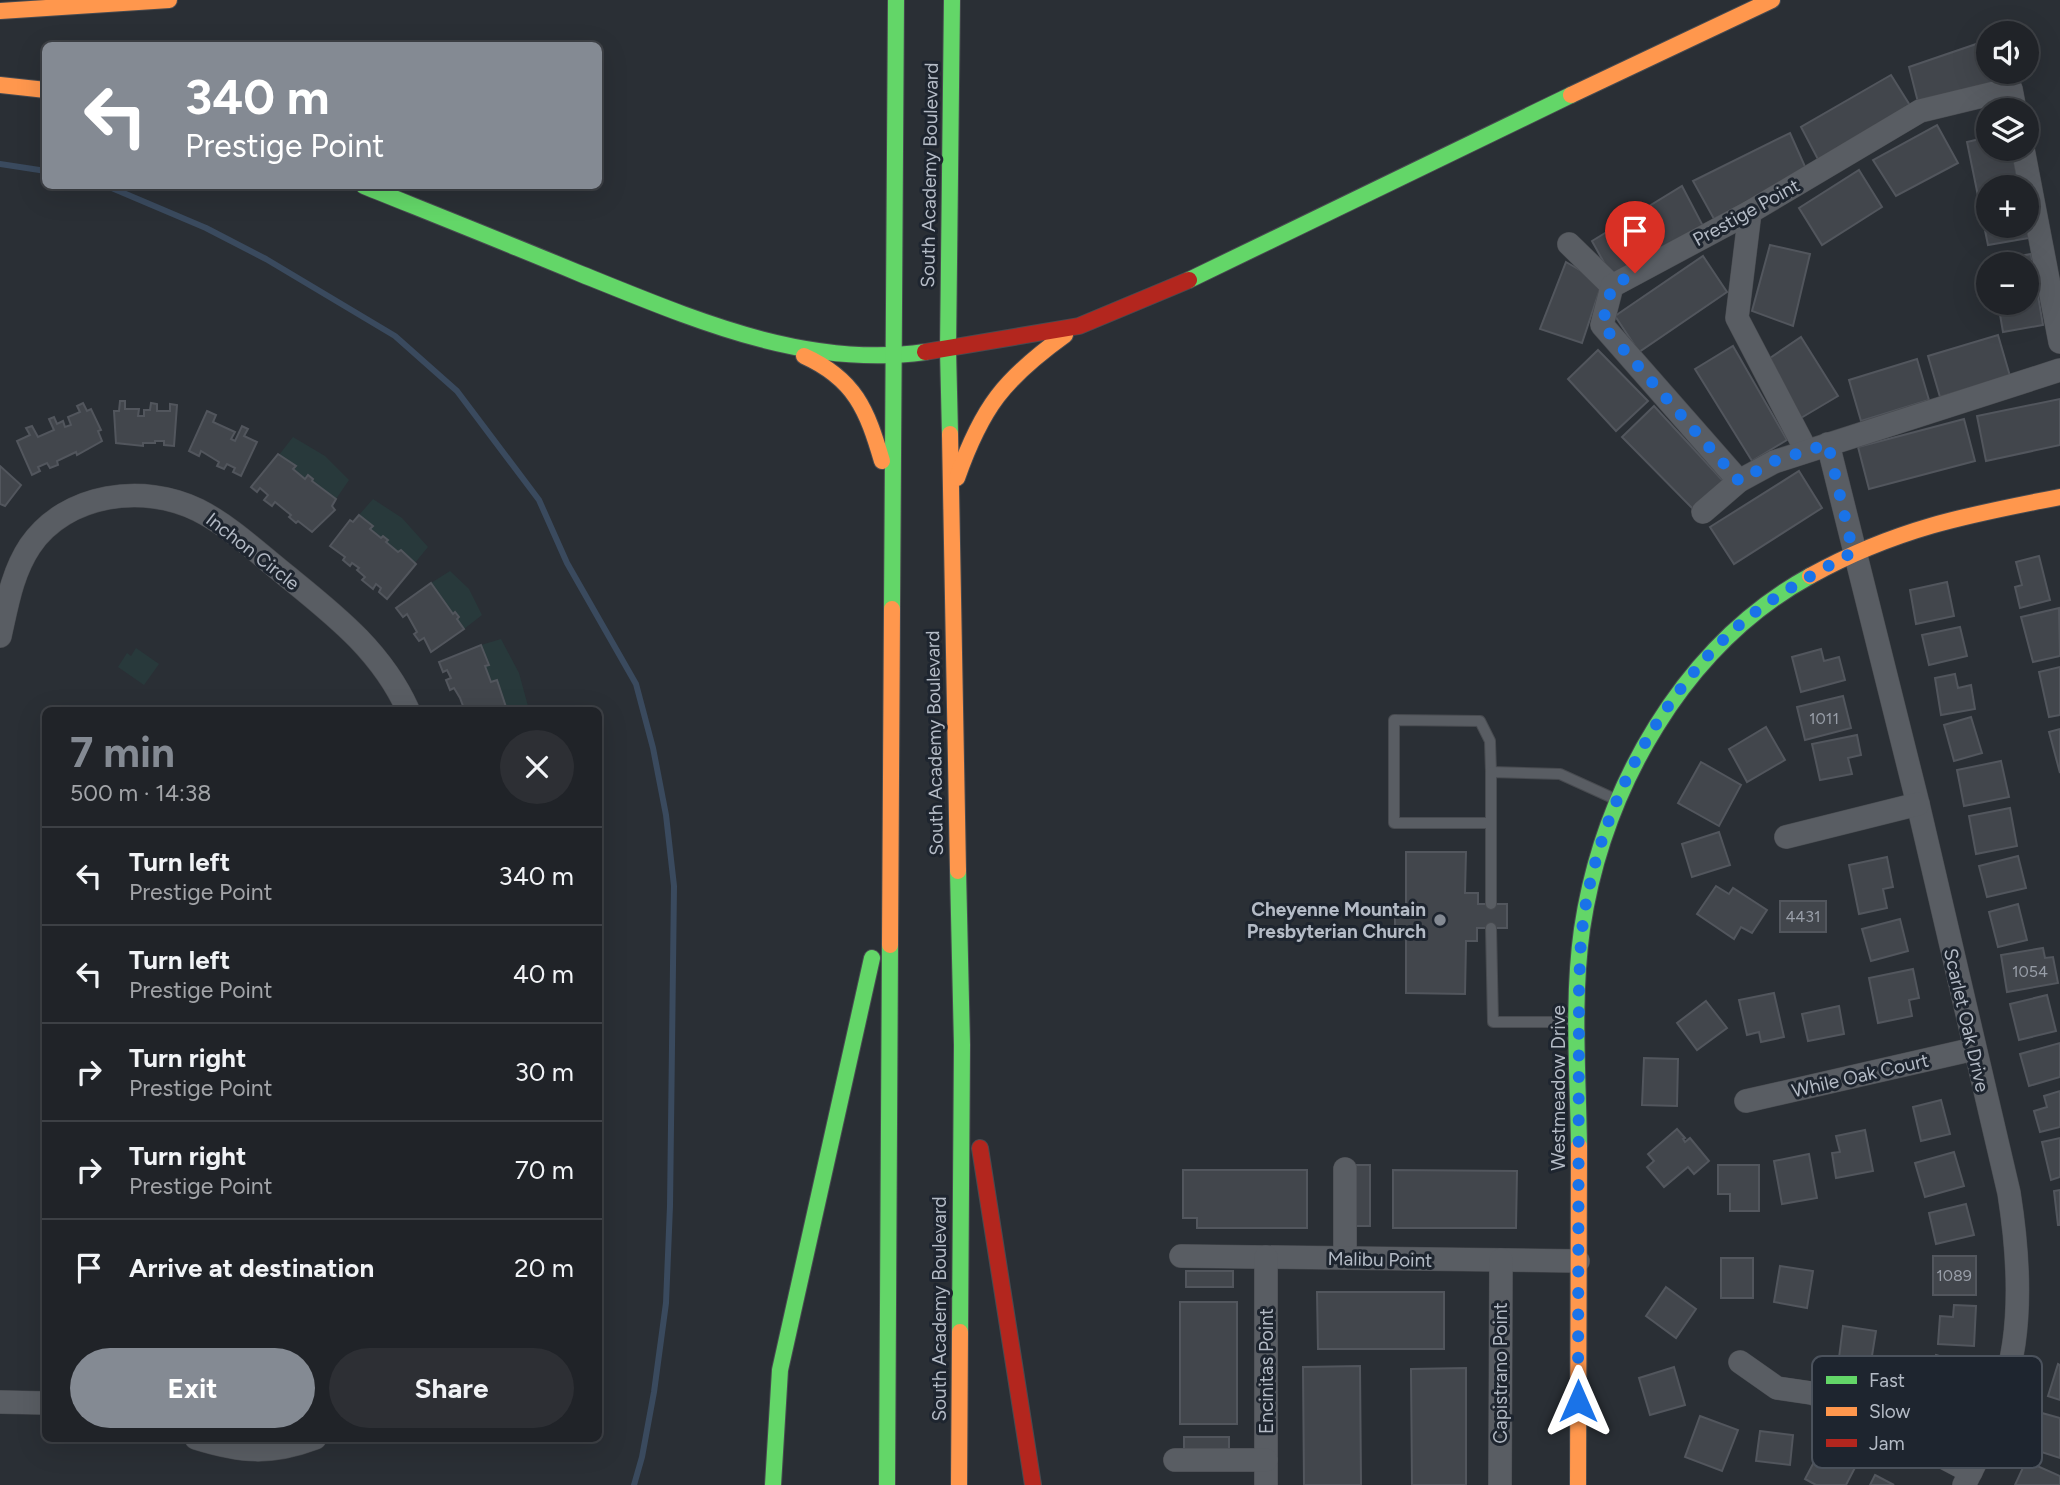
<!DOCTYPE html>
<html lang="en">
<head>
<meta charset="utf-8">
<style>
  :root { --surface:#202328; --page:#2d2f34; --text:#f1f3f6; --muted:#a2a4a8; --line:#3d4045; --accent:#848a93 }
  body { margin:0; font-family:Figtree,sans-serif; background:var(--page); color:var(--text); height:100vh; display:flex; flex-direction:column; font-size:26px; white-space:nowrap }
  * { box-sizing:border-box; margin:0 }
  p { font-size:23px; color:var(--muted) }
  .icon { flex:none; width:38px; height:38px; fill:none; stroke:currentColor; stroke-width:2; stroke-linecap:round; stroke-linejoin:round }
  .map { position:relative; flex:1; overflow:hidden }
  .side { position:absolute; left:42px; top:707px; width:560px; height:735px; display:flex; flex-direction:column; background:var(--surface); border-radius:10px; box-shadow:0 7px 28px #0002,0 0 0 2px var(--line) }
  .side>* { flex:none }
  .guide { position:absolute; left:42px; top:42px; width:560px; height:147px; border-radius:10px; box-shadow:0 7px 28px #0002,0 0 0 2px var(--line); background:#848a93; color:#fff; overflow:hidden }
  .fabs { position:absolute; left:1976px; top:21px; display:grid; gap:14px }
  .fabs a { display:grid; place-items:center; width:63px; height:63px; border-radius:50%; background:var(--surface); box-shadow:0 7px 28px #0002,0 0 0 2px var(--line); font-size:35px }
  .pin { position:absolute; display:grid; place-items:center; width:60px; height:60px; color:#fff; margin:-72px -30px; border-radius:50% 50% 50% 0; rotate:-45deg; box-shadow:0 0 7px #0007 }
  .pin .icon { rotate:45deg }
  .me { position:absolute; width:77px; margin:-38px; rotate:0deg; stroke-linejoin:round; filter:drop-shadow(0 0 5px #0008) }
  .turn { display:flex; align-items:center; gap:24px; height:147px; padding:0 28px; font-size:32px }
  .turn .icon { width:91px; height:91px; stroke-width:2.5 }
  .turn b { display:block; font-size:49px; line-height:60px }
  .round { display:grid; place-items:center; flex:none; width:74px; height:74px; border-radius:37px; background:var(--page) }
  .headline { display:flex; align-items:center; justify-content:space-between; height:119px; padding:0 28px }
  h1 { font-size:42px; font-weight:700; line-height:52px; color:var(--accent) }
  .cta { display:flex; gap:14px; margin-top:auto; padding:14px 28px }
  .cta a { flex:1; height:80px; border-radius:42px; background:var(--accent); color:#fff; font-size:28px; font-weight:700; line-height:80px; text-align:center }
  .cta a+a { background:var(--page); color:var(--text) }
  ul { padding:0; list-style:none }
  li { display:flex; align-items:center; gap:21px; height:98px; padding:0 28px; border-top:2px solid var(--line) }
  li div { flex:1 }
  li b { display:block; font-size:26px }
  li em { font-style:normal }
  .map>svg:first-child { display:block }
</style>
</head>
<body>
<div class="map">
<svg width="2060" height="1485" viewBox="0 0 2060 1485">
  <rect width="100%" height="100%" fill="#2a2f35"/>
  <g fill="#28393b">
    <polygon points="293,437 325,456 349,480 336,499 312,481 308,475 305,479 293,469 295,466 279,455"/>
    <polygon points="373,499 402,518 428,547 414,564 401,550 398,552 386,542 387,539 384,536 381,538 370,529 373,526 359,515"/>
    <polygon points="450,571 469,589 482,615 464,629 457,619 459,617 453,614 431,583"/>
    <polygon points="501,639 519,673 528,706 507,710 497,680 491,682 485,666 488,665 481,645"/>
    <polygon points="136,648 159,664 144,685 118,667 127,653 131,656"/>
  </g>
  <g fill="none" stroke-linecap="round" stroke-linejoin="round">
    <g stroke="#3a4a5e" stroke-width="6">
      <polyline points="0,164 46,171"/>
      <polyline points="107,186 206,228 266,259 395,336 457,391 539,500 567,563 636,684 653,748 666,815 674,886 670,1206 666,1303 654,1392 642,1457 634,1485"/>
    </g>
  </g>
  <g fill="#42464c" stroke="#52565d" stroke-width="2">
    <polygon points="1988,40 1988,72 2018,72 2020,77 1919,106 1909,67"/>
    <polygon points="1891,75 1911,107 1821,165 1801,127"/>
    <polygon points="1937,125 1958,163 1896,196 1873,160"/>
    <polygon points="1790,133 1807,171 1714,219 1693,181"/>
    <polygon points="1988,137 1988,149 2012,149 2019,187 1988,187 1988,226 2026,226 2029,238 1988,245 1967,142"/>
    <polygon points="1859,170 1882,207 1822,245 1799,208"/>
    <polygon points="1682,186 1703,226 1613,279 1592,241"/>
    <polygon points="1770,245 1810,254 1793,326 1752,311"/>
    <polygon points="2031,254 2043,325 2003,332 1998,303 2026,303 2026,264 1991,264 1991,261"/>
    <polygon points="1703,256 1727,292 1639,352 1615,316"/>
    <polygon points="1566,262 1602,283 1582,343 1540,329"/>
    <polygon points="1998,335 2010,376 1940,397 1928,356"/>
    <polygon points="1801,337 1838,396 1801,418 1767,360"/>
    <polygon points="1733,346 1787,440 1752,461 1695,369"/>
    <polygon points="1598,350 1648,401 1616,431 1568,379"/>
    <polygon points="1917,359 1929,400 1861,421 1849,380"/>
    <polygon points="2060,399 2060,445 1986,461 1977,416"/>
    <polygon points="120,401 125,401 125,409 139,409 138,416 144,416 144,410 150,410 151,403 157,404 157,411 170,411 170,404 177,405 174,446 164,445 164,441 155,441 155,443 143,443 143,446 116,443 114,411 119,411"/>
    <polygon points="83,403 87,411 91,409 101,430 98,431 102,441 77,455 76,452 57,461 58,465 50,468 47,463 38,467 40,471 32,475 17,441 30,435 26,428 32,426 38,437 54,430 49,419 54,417 57,424 63,421 65,427 71,425 68,417 80,412 77,406"/>
    <polygon points="1654,406 1725,483 1696,512 1622,437"/>
    <polygon points="207,411 216,415 213,422 235,432 231,439 235,441 242,426 248,429 244,436 257,442 241,476 233,472 235,468 227,464 224,469 217,466 219,462 201,451 199,456 189,451"/>
    <polygon points="1964,419 1975,461 1869,489 1858,447"/>
    <polygon points="278,454 296,466 293,469 305,479 308,475 313,479 312,481 336,499 332,506 335,510 312,532 298,521 296,523 289,517 291,515 275,502 272,506 264,500 268,495 260,488 257,492 251,487"/>
    <polygon points="0,466 21,485 5,506 0,504"/>
    <polygon points="1799,471 1822,508 1734,564 1710,527"/>
    <polygon points="359,515 373,526 370,529 381,538 383,536 388,540 386,542 398,552 401,550 416,564 387,599 379,592 381,588 376,584 373,589 362,580 365,577 357,570 359,568 352,563 350,566 343,560 345,557 330,546 350,520 353,522"/>
    <polygon points="2039,556 2050,600 2020,608 2015,587 2022,585 2016,562"/>
    <polygon points="1947,582 1954,616 1916,624 1910,590"/>
    <polygon points="431,583 453,614 455,612 459,617 457,619 464,629 431,652 424,638 419,641 414,634 417,632 407,614 403,617 396,608"/>
    <polygon points="2059,608 2060,656 2033,662 2021,617"/>
    <polygon points="1960,627 1967,656 1929,665 1922,635"/>
    <polygon points="481,645 489,665 485,666 491,682 497,680 507,710 461,710 459,708 463,706 460,698 454,688 450,690 446,680 451,678 447,670 443,672 439,662"/>
    <polygon points="1821,649 1824,661 1839,657 1845,680 1801,692 1792,657"/>
    <polygon points="2060,667 2060,715 2049,717 2039,672"/>
    <polygon points="1955,674 1958,688 1971,685 1975,709 1941,715 1935,678"/>
    <polygon points="1843,696 1851,728 1805,740 1797,707"/>
    <polygon points="1971,717 1982,753 1954,761 1944,725"/>
    <polygon points="1766,727 1785,760 1747,782 1729,749"/>
    <polygon points="2060,729 2060,773 2049,732"/>
    <polygon points="1857,735 1861,755 1848,758 1852,774 1820,780 1812,744"/>
    <polygon points="2001,761 2009,797 1964,806 1957,770"/>
    <polygon points="1701,762 1741,785 1719,826 1678,803"/>
    <polygon points="2010,808 2017,846 1976,854 1969,816"/>
    <polygon points="1719,832 1730,865 1692,877 1682,844"/>
    <polygon points="1406,852 1466,852 1465,893 1478,893 1478,904 1507,904 1507,928 1477,928 1477,941 1466,941 1465,994 1406,993 1406,929 1395,929 1395,905 1406,905"/>
    <polygon points="2018,856 2026,888 1987,897 1979,866"/>
    <polygon points="1887,857 1893,887 1883,889 1887,908 1859,914 1849,865"/>
    <polygon points="1716,886 1729,894 1733,888 1767,910 1752,933 1741,927 1734,939 1697,914"/>
    <rect x="1780" y="901" width="46" height="31"/>
    <polygon points="2018,904 2027,940 1998,947 1989,912"/>
    <polygon points="1900,919 1908,951 1871,961 1862,929"/>
    <polygon points="2043,948 2045,958 2053,957 2058,983 2007,992 2001,955"/>
    <polygon points="1913,969 1919,998 1909,1000 1912,1016 1878,1023 1869,978"/>
    <polygon points="1774,993 1784,1037 1761,1042 1759,1032 1747,1035 1739,1000"/>
    <polygon points="2047,995 2056,1031 2019,1040 2010,1004"/>
    <polygon points="1706,1001 1727,1028 1697,1050 1677,1023"/>
    <polygon points="1839,1006 1844,1034 1808,1041 1802,1014"/>
    <polygon points="2060,1043 2060,1077 2029,1086 2020,1054"/>
    <polygon points="1644,1058 1678,1059 1677,1106 1642,1105"/>
    <polygon points="2060,1091 2060,1127 2040,1132 2034,1111 2047,1107 2044,1096"/>
    <polygon points="1941,1100 1950,1134 1921,1141 1913,1107"/>
    <polygon points="1677,1129 1685,1138 1683,1139 1685,1142 1690,1138 1709,1161 1694,1174 1688,1167 1664,1187 1647,1167 1654,1161 1648,1154"/>
    <polygon points="1865,1130 1873,1171 1836,1178 1832,1153 1840,1152 1836,1136"/>
    <polygon points="2060,1138 2060,1177 2051,1180 2042,1142"/>
    <polygon points="1954,1152 1964,1186 1925,1197 1915,1163"/>
    <polygon points="1809,1154 1817,1198 1782,1204 1774,1161"/>
    <rect x="1356" y="1165" width="14" height="61"/>
    <polygon points="1718,1165 1759,1165 1759,1211 1730,1211 1730,1194 1718,1194"/>
    <polygon points="1183,1170 1307,1170 1307,1228 1197,1228 1197,1218 1183,1218"/>
    <polygon points="1393,1170 1517,1171 1516,1228 1393,1228"/>
    <polygon points="2060,1190 2060,1225 2058,1225 2054,1191"/>
    <polygon points="1966,1204 1974,1235 1936,1244 1929,1213"/>
    <rect x="1933" y="1256" width="43" height="39"/>
    <rect x="1721" y="1258" width="32" height="40"/>
    <polygon points="1780,1266 1813,1271 1807,1308 1774,1302"/>
    <rect x="1186" y="1271" width="47" height="16"/>
    <polygon points="1666,1287 1696,1309 1676,1338 1646,1316"/>
    <polygon points="1317,1292 1444,1292 1444,1349 1318,1349"/>
    <rect x="1180" y="1302" width="57" height="122"/>
    <polygon points="1954,1305 1976,1306 1974,1346 1938,1344 1940,1316 1953,1317"/>
    <polygon points="1843,1326 1876,1331 1871,1362 1839,1358"/>
    <polygon points="1936,1355 1966,1364 1956,1398 1926,1390"/>
    <polygon points="2058,1364 2060,1365 2060,1400 2048,1396"/>
    <polygon points="1360,1366 1361,1485 1304,1485 1303,1367"/>
    <polygon points="1674,1367 1685,1405 1650,1415 1639,1378"/>
    <polygon points="1466,1368 1466,1485 1412,1485 1411,1369"/>
    <polygon points="2042,1413 2060,1418 2060,1458 2032,1449"/>
    <polygon points="1700,1416 1738,1430 1722,1471 1685,1457"/>
    <polygon points="1760,1431 1793,1435 1790,1465 1756,1461"/>
    <rect x="1184" y="1437" width="45" height="14"/>
    <polygon points="1825,1441 1859,1460 1846,1485 1816,1485 1805,1479"/>
    <polygon points="2026,1461 2060,1476 2060,1485 2015,1485"/>
    <polygon points="1875,1475 1894,1485 1870,1485"/>
  </g>
  <g fill="none" stroke-linecap="round" stroke-linejoin="round">
    <defs>
      <g id="lane">
        <polyline points="1491,772 1490,741 1480,721 1394,720 1394,823 1491,823"/>
        <polyline points="1491,904 1491,772 1560,774 1615,799"/>
        <polyline points="1491,928 1493,1022 1574,1022"/>
      </g>
      <g id="street">
        <polyline points="2023,149 2060,342"/>
        <polyline points="1750,212 1737,318 1806,450"/>
        <polyline points="1569,244 1612,286"/>
        <path d="M1828,444L1918,804L2009,1193C2027,1307 2019,1383 1964,1485"/>
        <polyline points="1739,481 1602,325 1612,286 1750,212 1920,111 2011,89 2015,110"/>
        <polyline points="1703,512 1739,481 1774,462 2060,370"/>
        <path d="M0,636C7,605 12,573 30,546C66,493 144,483 198,510C230,526 260,555 288,577C336,616 382,652 408,710"/>
        <polyline points="1786,837 1918,804"/>
        <polyline points="1746,1101 1974,1049"/>
        <polyline points="1345,1169 1345,1258"/>
        <polyline points="1181,1256 1578,1261"/>
        <polyline points="1266,1257 1266,1485"/>
        <polyline points="1740,1362 1777,1388 1811,1393 1840,1403 1971,1472"/>
        <polyline points="0,1402 46,1403"/>
        <path d="M196,1438C241,1452 270,1455 315,1438"/>
        <polyline points="1175,1460 1266,1460"/>
        <polyline points="1500,1485 1501,1260"/>
      </g>
      <g id="fast">
        <path d="M364,186C436,215 509,244 581,274C691,318 804,369 925,352"/>
        <polyline points="1189,280 1571,95"/>
        <polyline points="950,434 948,350 952,0"/>
        <polyline points="892,609 896,0"/>
        <polyline points="958,871 962,1045 960,1332"/>
        <path d="M1579,1146C1578,1074 1572,1000 1582,929C1603,789 1683,646 1810,576"/>
        <polyline points="773,1485 780,1370 872,958"/>
        <polyline points="887,1485 890,945"/>
      </g>
      <g id="slow">
        <polyline points="0,11 169,0"/>
        <polyline points="0,85 46,90"/>
        <polyline points="1571,95 1772,0"/>
        <path d="M804,356C855,379 867,410 882,461"/>
        <polyline points="950,434 958,871"/>
        <path d="M957,478C982,407 1004,379 1065,335"/>
        <path d="M1810,576C1895,529 1966,515 2060,497"/>
        <polyline points="890,945 892,609"/>
        <polyline points="959,1485 960,1332"/>
        <polyline points="1578,1485 1579,1146"/>
      </g>
      <g id="jam">
        <polyline points="925,352 1079,326 1189,280"/>
        <polyline points="980,1148 1033,1485"/>
      </g>
    </defs>
    <use href="#lane" stroke="#484b50" stroke-width="12"/>
    <use href="#street" stroke="#484b50" stroke-width="24"/>
    <use href="#fast" stroke="#484b50" stroke-width="18"/>
    <use href="#slow" stroke="#484b50" stroke-width="18"/>
    <use href="#jam" stroke="#484b50" stroke-width="18"/>
    <use href="#lane" stroke="#595d63" stroke-width="10"/>
    <use href="#street" stroke="#595d63" stroke-width="23"/>
    <use href="#fast" stroke="#63d668" stroke-width="16"/>
    <use href="#slow" stroke="#ff974d" stroke-width="16"/>
    <use href="#jam" stroke="#b3261e" stroke-width="16"/>
  </g>
  <g fill="none" stroke-linecap="round" stroke-linejoin="round">
    <path stroke="#1a73e8" stroke-width="12" stroke-dasharray="0 21.6" d="M1578,1401L1579,984C1580,967 1580,949 1582,931C1594,819 1658,693 1745,620C1778,593 1816,573 1853,552L1828,444L1774,461L1739,481L1602,325L1612,286L1635,273"/>
  </g>
  <circle fill="#848a93" stroke="#1e252f" stroke-width="2.5" cx="1440" cy="920" r="7"/>
  <g text-anchor="middle" stroke-width="6" stroke-linejoin="round" paint-order="stroke">
    <g font-size="16" fill="#989ea8">
      <text x="1824" y="724">1011</text>
      <text x="1803" y="922">4431</text>
      <text x="2030" y="977">1054</text>
      <text x="1954" y="1281">1089</text>
    </g>
    <g font-size="19" fill="#b4bbc6" stroke="#1e252f">
      <text transform="translate(929 175) rotate(-89)" y="7">South Academy Boulevard</text>
      <text transform="translate(1746 212) rotate(-29)" y="7">Prestige Point</text>
      <text transform="translate(253 551) rotate(38)" y="7">Inchon Circle</text>
      <text transform="translate(934 743) rotate(-91)" y="7">South Academy Boulevard</text>
      <text transform="translate(1967 1020) rotate(77)" y="7">Scarlet Oak Drive</text>
      <text transform="translate(1860 1075) rotate(-13)" y="7">While Oak Court</text>
      <text transform="translate(1558 1088) rotate(-90)" y="7">Westmeadow Drive</text>
      <text transform="translate(1380 1259) rotate(1)" y="7">Malibu Point</text>
      <text transform="translate(939 1309) rotate(-90)" y="7">South Academy Boulevard</text>
      <text transform="translate(1266 1371) rotate(-90)" y="7">Encinitas Point</text>
      <text transform="translate(1500 1373) rotate(-90)" y="7">Capistrano Point</text>
    </g>
    <g font-size="19" font-weight="bold" fill="#b4bbc6" stroke="#1e252f" text-anchor="end">
      <text x="1426" y="916">Cheyenne Mountain<tspan x="1426" dy="22">Presbyterian Church</tspan></text>
    </g>
  </g>
  <rect x="1812" y="1356" width="230" height="112" rx="10" fill="#1e252f" stroke="#4b525c" stroke-width="2"/>
  <rect x="1826" y="1376" width="31" height="8" fill="#63d668"/>
  <rect x="1826" y="1407" width="31" height="9" fill="#ff974d"/>
  <rect x="1826" y="1439" width="31" height="8" fill="#b3261e"/>
  <g font-size="19" fill="#b4bbc6">
    <text x="1869" y="1387">Fast</text>
    <text x="1869" y="1418">Slow</text>
    <text x="1869" y="1450">Jam</text>
  </g>
</svg>
<div class="fabs">
<a><svg class="icon" aria-label="sound" viewBox="0 0 24 24"><path d="M4 9h4l5-4v14l-5-4H4zM17 9q2 3 0 6"/></svg></a>
<a><svg class="icon" aria-label="layers" viewBox="0 0 24 24"><path d="M12 4l9 5-9 5-9-5zM3 14l9 5 9-5"/></svg></a>
<a>+</a>
<a>−</a>
</div>
<div class="pin" style="left:1635px;top:273px;background:#d93025"><svg class="icon" aria-label="arrive" viewBox="0 0 24 24"><path d="M6 21V4h12l-3 4 3 4H6"/></svg></div>
<svg class="me" style="left:1578px;top:1401px" viewBox="-20 -20 40 40"><path d="M0-17L14 15 0 8-14 15z" fill="#1a73e8" stroke="#fff" stroke-width="4"/></svg>
<div class="guide">
<div class="turn"><svg class="icon" aria-label="left" viewBox="0 0 24 24"><path d="M17 20v-9H6M10 6l-5 5 5 5"/></svg><div><b>340 m</b>Prestige Point</div></div>
</div>
<section class="side">
<div class="headline"><div><h1>7 min</h1><p>500 m · 14:38</p></div><a class="round"><svg class="icon" aria-label="close" viewBox="0 0 24 24"><path d="M6 6l12 12M18 6L6 18"/></svg></a></div>
<ul>
<li><svg class="icon" aria-label="left" viewBox="0 0 24 24"><path d="M17 20v-9H6M10 6l-5 5 5 5"/></svg><div><b>Turn left</b><p>Prestige Point</p></div><em>340 m</em></li>
<li><svg class="icon" aria-label="left" viewBox="0 0 24 24"><path d="M17 20v-9H6M10 6l-5 5 5 5"/></svg><div><b>Turn left</b><p>Prestige Point</p></div><em>40 m</em></li>
<li><svg class="icon" aria-label="right" viewBox="0 0 24 24"><path d="M7 20v-9h11M14 6l5 5-5 5"/></svg><div><b>Turn right</b><p>Prestige Point</p></div><em>30 m</em></li>
<li><svg class="icon" aria-label="right" viewBox="0 0 24 24"><path d="M7 20v-9h11M14 6l5 5-5 5"/></svg><div><b>Turn right</b><p>Prestige Point</p></div><em>70 m</em></li>
<li><svg class="icon" aria-label="arrive" viewBox="0 0 24 24"><path d="M6 21V4h12l-3 4 3 4H6"/></svg><div><b>Arrive at destination</b></div><em>20 m</em></li>
</ul>
<div class="cta"><a>Exit</a><a>Share</a></div>
</section>
</div>
</body>
</html>
